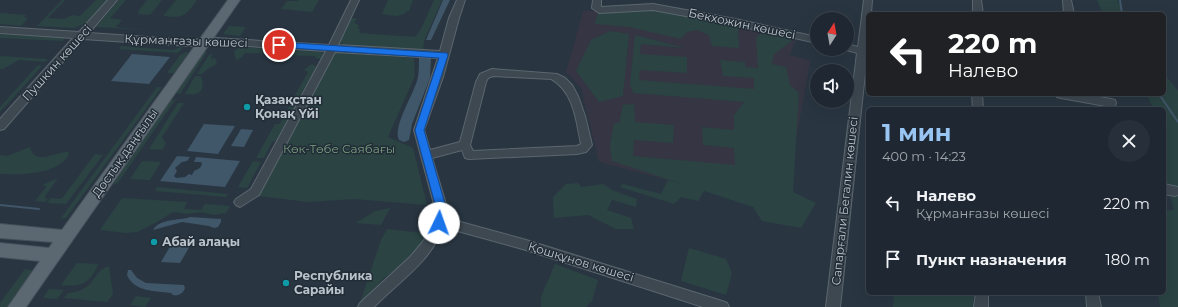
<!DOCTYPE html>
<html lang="ru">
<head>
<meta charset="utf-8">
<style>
  :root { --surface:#1f2832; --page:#27303a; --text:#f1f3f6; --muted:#a1a6ac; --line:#3c444d; --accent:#99c5f2 }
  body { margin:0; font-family:Montserrat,sans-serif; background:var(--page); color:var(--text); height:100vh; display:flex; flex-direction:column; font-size:15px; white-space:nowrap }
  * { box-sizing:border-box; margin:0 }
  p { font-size:13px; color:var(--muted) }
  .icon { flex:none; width:22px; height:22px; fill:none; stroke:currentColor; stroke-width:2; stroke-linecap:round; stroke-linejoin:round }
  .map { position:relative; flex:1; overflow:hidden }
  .details { position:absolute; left:866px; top:107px; width:300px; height:188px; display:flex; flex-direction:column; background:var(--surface); border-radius:6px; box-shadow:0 4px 16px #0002,0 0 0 1px var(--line) }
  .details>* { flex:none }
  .banner { position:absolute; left:866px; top:12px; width:300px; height:84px; border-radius:6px; box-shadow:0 4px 16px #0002,0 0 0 1px var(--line); background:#202124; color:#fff; overflow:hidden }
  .needle { width:26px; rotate:11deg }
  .controls { position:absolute; left:810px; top:12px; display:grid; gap:8px }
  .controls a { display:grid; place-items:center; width:44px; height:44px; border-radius:50%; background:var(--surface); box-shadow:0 4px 16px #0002,0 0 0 1px var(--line); font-size:20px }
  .pin { position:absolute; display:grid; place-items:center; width:34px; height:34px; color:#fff; margin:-17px; border:2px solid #fff; border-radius:50%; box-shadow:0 1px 4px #0007 }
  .me { position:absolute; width:44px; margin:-22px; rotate:3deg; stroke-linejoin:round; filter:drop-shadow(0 0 3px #0008) }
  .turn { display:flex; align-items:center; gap:14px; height:84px; padding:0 16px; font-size:18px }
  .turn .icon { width:52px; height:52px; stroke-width:2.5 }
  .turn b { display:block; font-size:28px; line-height:34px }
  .round { display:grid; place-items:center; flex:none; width:42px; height:42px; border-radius:21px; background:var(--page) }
  .summary { display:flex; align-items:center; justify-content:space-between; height:68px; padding:0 16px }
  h1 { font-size:24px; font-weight:700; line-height:30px; color:var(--accent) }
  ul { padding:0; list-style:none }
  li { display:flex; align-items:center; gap:12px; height:56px; padding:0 16px }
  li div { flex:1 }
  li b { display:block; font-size:15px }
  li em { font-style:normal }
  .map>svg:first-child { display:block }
</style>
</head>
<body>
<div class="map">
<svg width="1178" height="307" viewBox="0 0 1178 307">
  <rect width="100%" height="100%" fill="#293642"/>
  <polygon fill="#353543" points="583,11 664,11 796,38 790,55 810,60 810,63 783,210 599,162 581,88 566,72"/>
  <g fill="#2b4343">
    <polygon points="62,0 65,0 48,18 64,19 72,15 80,16 96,0 110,0 87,25 81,25 75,28 37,26"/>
    <polygon points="119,0 126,0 110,18 122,20 116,27 146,30 96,27"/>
    <polygon points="147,0 162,0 150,15 138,14 139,10"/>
    <path d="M176,0H197C184,17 185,18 163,16Z"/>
    <polygon points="298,0 319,0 312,12 281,9 287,1 297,1"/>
    <polygon points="388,0 413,0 409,11 407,11 404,14 396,16 382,14"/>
    <polygon points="434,0 442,0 424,41 423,50 406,50 346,45 341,43 341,37 350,18 357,18 354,23 359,25 358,28 360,30 359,33 415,37 421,29"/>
    <polygon points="1097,0 1117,0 1125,14 1103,14"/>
    <polygon points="652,10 738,27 739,48 712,46 709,35 697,30 687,32 681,39 629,27 595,24 595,22 599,12"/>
    <polygon points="0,13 26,15 24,17 28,18 21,26 0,24"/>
    <polygon points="229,26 246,27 240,36 223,34"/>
    <polygon points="610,31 629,34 623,96 599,102 576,71 591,40"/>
    <polygon points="762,33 796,38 774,54 772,64 786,67 790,85 799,93 793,192 816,203 801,228 762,221 753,207 704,191 698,201 681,197 674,204 620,187 623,184 661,194 668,180 685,185 612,161 610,145 614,123 619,123 623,105 634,104 635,122 674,125 673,143 634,140 633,156 735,165 734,148 703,145 702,127 734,130 734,115 744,102 633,93 630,84 635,35 685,48 641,44 640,54 687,57 687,73 640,70 639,80 754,89 754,78 723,76 720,60 745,62 745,67 758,68 756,37"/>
    <polygon points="0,34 64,38 63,41 0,38"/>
    <polygon points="121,46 173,50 184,46 178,53 119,49"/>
    <polygon points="240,47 270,49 274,53 271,54 245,53 241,58 236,60 234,51"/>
    <polygon points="283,50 321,52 325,54 322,59 315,58 316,56 280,55 280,52"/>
    <polygon points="186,52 189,52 174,73 167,73 180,55"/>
    <polygon points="203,52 207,52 180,94 177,93 176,90"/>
    <polygon points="334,52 414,58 415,76 388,137 413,148 427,205 354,199 308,202 258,196"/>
    <polygon points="212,54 211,59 215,58 217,64 209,68 202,74 197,74 209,55"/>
    <polygon points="0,56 48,59 45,62 19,60 3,69 0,69"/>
    <polygon points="312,64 318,67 310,84 307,84 299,97 294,97 308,72 304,70"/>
    <polygon points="38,65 42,66 0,112 0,107"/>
    <polygon points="1164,73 1178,91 1178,307 1160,307 1158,293 1164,293 1164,210 1174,210 1164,172 1164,148 1167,146 1164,137 1164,109 1154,109 1146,94 1164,94"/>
    <path d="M195,76H201C206,91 200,96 185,94Z"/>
    <polygon points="157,87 162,87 66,218 61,218"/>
    <polygon points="176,99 117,184 112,183 169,101"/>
    <polygon points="296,100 300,100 297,104 278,140 272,142 264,158 256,158 275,124 280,124 291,103"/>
    <polygon points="178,103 184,103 162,137 166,144 162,150 149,149"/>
    <path d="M30,147C34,167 57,151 68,152L69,154C59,175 19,175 0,174V155L7,156Z"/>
    <polygon points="95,154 103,155 66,204 47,203 51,198 60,199 63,197"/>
    <polygon points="142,161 161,162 150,180 130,179"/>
    <polygon points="253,161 261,162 247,188 238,187"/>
    <polygon points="58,178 45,196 45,198 48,198 45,202 35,201 47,186 42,185"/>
    <polygon points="578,183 581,187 604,184 612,190 637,199 636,207 612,200 607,210 631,218 634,229 616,229 588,215 554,218 553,197 566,184"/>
    <polygon points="157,187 228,194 226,197 155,191"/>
    <polygon points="122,198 187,202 184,209 201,210 205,204 230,206 226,213 214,215 201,212 187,214 175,212 171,213 157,222 137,232 126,233 100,230"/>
    <polygon points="390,208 381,225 356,223 375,211"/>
    <polygon points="430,209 436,221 416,250 402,265 384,278 360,303 381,240 387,229 423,233"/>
    <polygon points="689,248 726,259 732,273 726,295 681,281"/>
    <path d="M77,263L98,264C90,284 81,287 61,285Z"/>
    <polygon points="555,264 598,280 592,301 586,307 541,307 541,297"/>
    <path d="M109,266L113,294L107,302L64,298L68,293C98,290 90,272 109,266Z"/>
    <polygon points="25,269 35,271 9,307 0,307 0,303"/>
    <polygon points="49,289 64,290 57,299 43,298"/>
    <polygon points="894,293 974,293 973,307 893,307"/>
    <polygon points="136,296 151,298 145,307 130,305"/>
  </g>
  <g fill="#405669">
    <polygon points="443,0 450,0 431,40 426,40"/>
    <polygon points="132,54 170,57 149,84 111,81"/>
    <polygon points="204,124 235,126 218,154 187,151"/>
    <polygon points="241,129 253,130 244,147 231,146"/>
    <polygon points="177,156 190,157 187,161 182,162 175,168 177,171 174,176 176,178 185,177 189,174 192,175 194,171 200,168 202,164 201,162 194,162 196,157 240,161 225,187 160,181"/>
    <path d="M190,217L221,219V222L218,227L214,228L209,226L182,222L153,230C160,218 179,221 190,217Z"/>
    <polygon points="171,245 190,246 180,263 161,262"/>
    <path d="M128,270H131L137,278L146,283L184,285L185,288C183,294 178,296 173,295L171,293C156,291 134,292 127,275Z"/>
  </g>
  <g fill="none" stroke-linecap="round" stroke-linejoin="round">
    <g stroke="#405669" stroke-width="2">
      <polyline points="1120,0 1122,14"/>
      <polyline points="1159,94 1178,122"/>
      <polyline points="0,205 39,209"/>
    </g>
    <path fill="#405669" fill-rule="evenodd" d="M425,54L429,55L431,58L430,78L412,124L409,140L404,142L399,140C392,126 415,93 418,77C419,71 419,64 419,58L421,55Z"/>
    <defs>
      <g id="minor">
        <path d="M108,0H117L89,33L190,40L215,38L329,45L351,0H359L338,45L440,51L449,18L457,0H465L459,18L443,77L424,130L430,150L460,142L476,82L480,74L492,69L557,74L565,78L572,85L578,96L585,116L592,145L586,152L577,154L469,159L465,158L462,150L432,158L446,204V218L526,240L722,301L727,303L729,307H703L526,250L443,227C431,262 398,282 374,307H358L360,303L410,257L421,244L429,233L434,220V204L414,130L438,58L335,52L259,195L240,207L236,205L234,202L236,199L251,189L326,51L215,44L190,46L83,39L4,129L0,130V119L73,38L0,33V27L79,32ZM493,76L551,79C574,92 576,120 581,144L577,146L473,151L470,145L486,82L488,78Z"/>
        <polygon points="593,0 601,0 601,7 653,4 735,19 817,37 817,43 735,25 653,10 599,13 592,8"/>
        <polygon points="864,0 872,0 871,14 868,14 868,55 867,55 840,307 826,307 857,53 843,49 847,49 847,44 858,47"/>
        <polygon points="973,0 981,0 983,14 973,14"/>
        <polygon points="1063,0 1071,0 1074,14 1064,14"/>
        <polygon points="972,94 982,94 983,109 973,109"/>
        <polygon points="1056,94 1082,94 1111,99 1115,100 1116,103 1115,106 1111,107 1061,98 1057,97"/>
        <polygon points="1164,184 1178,187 1178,195 1175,196 1164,194"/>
        <polygon points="976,293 988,293 988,307 974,307"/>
        <polygon points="1086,293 1098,293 1101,307 1087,307"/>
      </g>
      <polygon id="major" points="228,0 240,0 26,307 8,307 40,261 0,257 0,243 49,248 53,242 0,238 0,224 62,230"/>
    </defs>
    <use href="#minor" stroke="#5b666f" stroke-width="2"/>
    <use href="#major" stroke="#47515b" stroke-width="2"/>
    <use href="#minor" fill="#3d4851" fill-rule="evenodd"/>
    <use href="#major" fill="#5b6771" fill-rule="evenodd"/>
  </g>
  <polygon fill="#1a73e8" stroke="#114b97" points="279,42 447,53 448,55 424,130 445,204 446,214 442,226 439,228 435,226 434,223 436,214 435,204 415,130 439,58 276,47 275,45"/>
  <g fill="#0f9aa8" stroke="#222d37" stroke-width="1.5">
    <circle cx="247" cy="107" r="4"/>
    <circle cx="154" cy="242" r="4"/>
    <circle cx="286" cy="283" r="4"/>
  </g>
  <g text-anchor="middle" stroke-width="3" stroke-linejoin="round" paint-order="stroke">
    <g font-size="12" fill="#bac3cb" stroke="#222d37">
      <text transform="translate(742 24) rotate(12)" y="4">Бекхожин көшесі</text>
      <text transform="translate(186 41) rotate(2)" y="4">Құрманғазы көшесі</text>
      <text transform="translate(57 63) rotate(-48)" y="4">Пушкин көшесі</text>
      <text transform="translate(125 153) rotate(-55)" y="4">Достық даңғылы</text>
      <text transform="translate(845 201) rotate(-84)" y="4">Сапарғали Бегалин көшесі</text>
      <text transform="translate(581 262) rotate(17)" y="4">Қошқұнов көшесі</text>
    </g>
    <g font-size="12" font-weight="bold" fill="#bac3cb" stroke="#222d37" text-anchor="start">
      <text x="255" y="104">Қазақстан<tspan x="255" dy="14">Қонақ Үйі</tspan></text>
      <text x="162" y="246">Абай алаңы</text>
      <text x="294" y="280">Республика<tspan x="294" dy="14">Сарайы</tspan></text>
    </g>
    <g font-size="12" fill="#7a9f7f" stroke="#222d37">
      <text x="339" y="153">Көк-Төбе Саябағы</text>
    </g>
  </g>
</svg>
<div class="controls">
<a><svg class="needle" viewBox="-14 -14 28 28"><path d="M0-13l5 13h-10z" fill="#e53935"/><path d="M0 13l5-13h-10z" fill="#a1a6ac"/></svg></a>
<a><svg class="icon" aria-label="sound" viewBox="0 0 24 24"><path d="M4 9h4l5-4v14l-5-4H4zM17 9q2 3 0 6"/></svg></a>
</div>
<div class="pin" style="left:279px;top:45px;background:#d93025"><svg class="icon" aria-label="arrive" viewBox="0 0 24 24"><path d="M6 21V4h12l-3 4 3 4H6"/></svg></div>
<svg class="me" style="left:439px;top:223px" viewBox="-20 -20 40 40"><circle r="19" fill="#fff"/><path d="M0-13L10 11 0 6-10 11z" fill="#1a73e8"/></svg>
<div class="banner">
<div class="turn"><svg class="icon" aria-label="left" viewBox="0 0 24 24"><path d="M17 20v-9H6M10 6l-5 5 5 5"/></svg><div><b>220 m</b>Налево</div></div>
</div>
<section class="details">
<div class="summary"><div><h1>1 мин</h1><p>400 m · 14:23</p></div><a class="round"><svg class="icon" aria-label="close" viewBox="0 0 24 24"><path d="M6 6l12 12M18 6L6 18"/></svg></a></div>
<ul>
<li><svg class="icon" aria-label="left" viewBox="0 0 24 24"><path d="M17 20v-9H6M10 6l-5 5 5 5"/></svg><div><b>Налево</b><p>Құрманғазы көшесі</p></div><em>220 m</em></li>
<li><svg class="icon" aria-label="arrive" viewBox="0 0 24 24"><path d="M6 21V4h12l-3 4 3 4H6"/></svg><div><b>Пункт назначения</b></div><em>180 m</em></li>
</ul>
</section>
</div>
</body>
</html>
